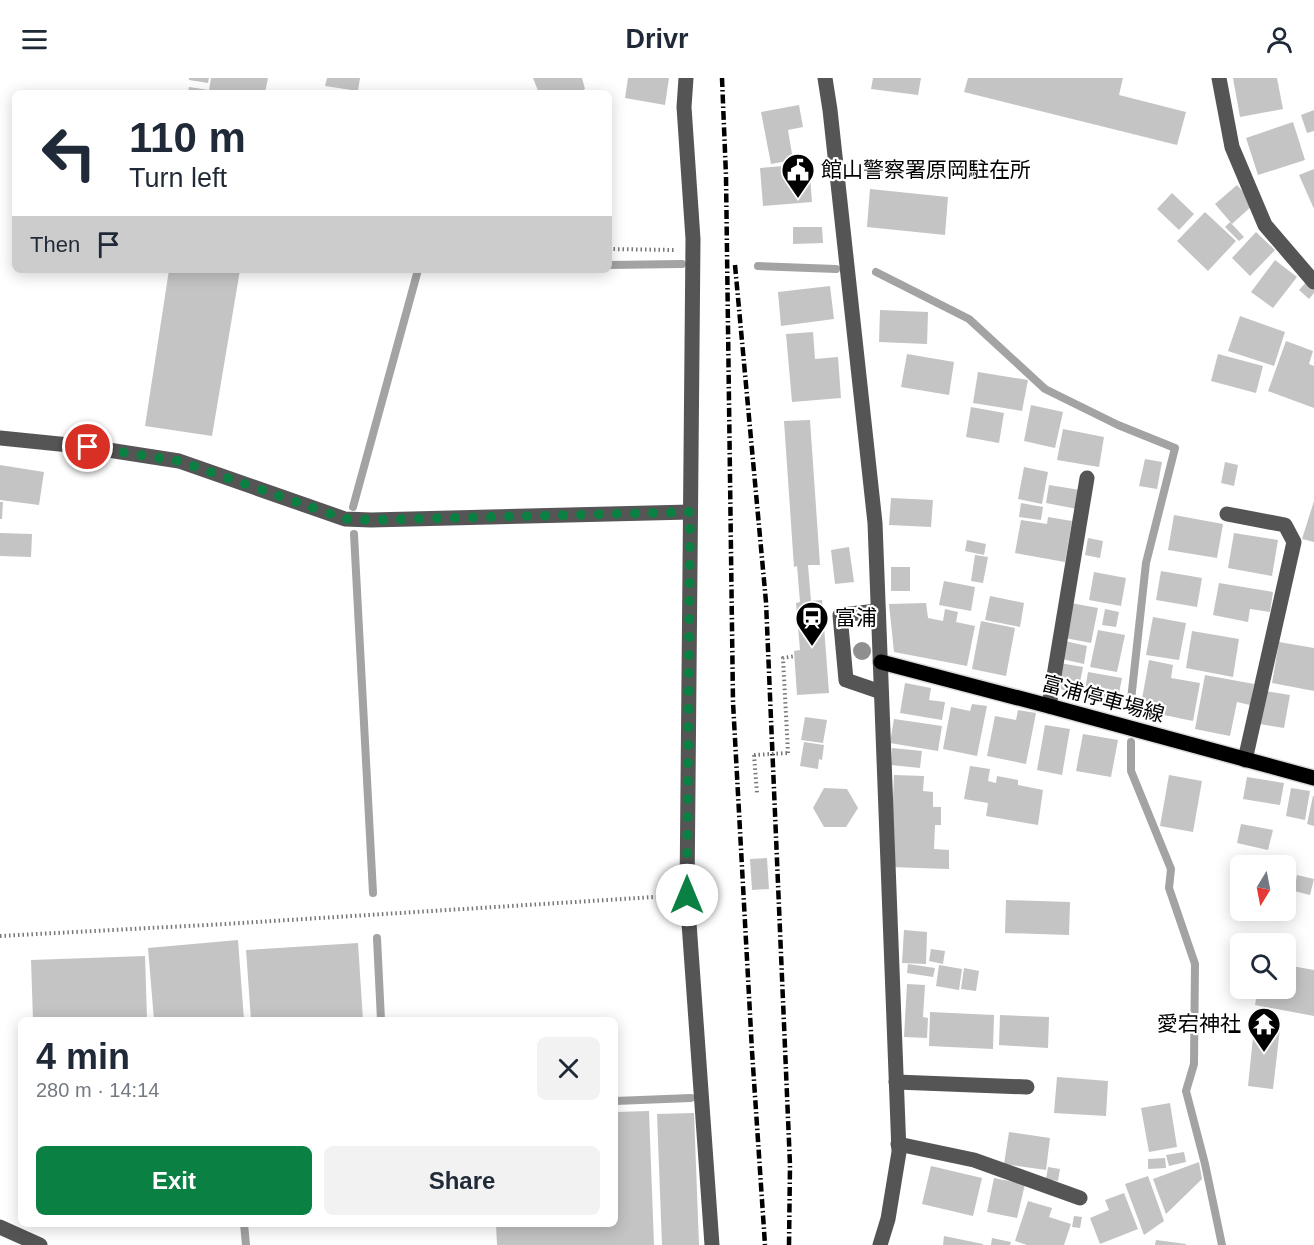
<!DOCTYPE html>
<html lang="en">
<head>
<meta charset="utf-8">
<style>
  :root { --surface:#fff; --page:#f2f2f3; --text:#1f2937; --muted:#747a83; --accent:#0b8043 }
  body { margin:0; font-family:Arial,"Noto Sans JP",sans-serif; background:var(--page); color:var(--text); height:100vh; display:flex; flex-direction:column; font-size:22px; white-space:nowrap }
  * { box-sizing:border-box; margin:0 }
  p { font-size:20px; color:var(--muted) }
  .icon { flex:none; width:33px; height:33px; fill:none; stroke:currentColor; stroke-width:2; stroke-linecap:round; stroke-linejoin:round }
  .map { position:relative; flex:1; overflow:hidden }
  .drawer { position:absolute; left:18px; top:939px; width:600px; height:210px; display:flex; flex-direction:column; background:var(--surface); border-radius:9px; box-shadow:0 3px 15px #0003 }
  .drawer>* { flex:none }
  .top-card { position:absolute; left:12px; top:12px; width:600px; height:183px; border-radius:9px; box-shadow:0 3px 15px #0003; background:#fff; color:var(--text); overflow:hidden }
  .needle { width:39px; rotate:190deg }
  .controls { position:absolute; left:1230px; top:777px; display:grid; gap:12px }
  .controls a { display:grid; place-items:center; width:66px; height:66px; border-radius:9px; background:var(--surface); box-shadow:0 3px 15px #0003; font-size:30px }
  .pin { position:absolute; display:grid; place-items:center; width:51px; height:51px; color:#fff; margin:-26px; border:3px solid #fff; border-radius:50%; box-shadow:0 2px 6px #0007 }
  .me { position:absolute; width:66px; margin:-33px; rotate:0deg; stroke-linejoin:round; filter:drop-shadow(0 0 4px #0008) }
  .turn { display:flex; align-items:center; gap:21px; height:126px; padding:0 18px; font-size:27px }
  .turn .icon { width:78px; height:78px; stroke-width:2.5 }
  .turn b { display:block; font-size:42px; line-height:51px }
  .then { display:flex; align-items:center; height:57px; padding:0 18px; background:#0003; gap:12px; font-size:22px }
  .round { display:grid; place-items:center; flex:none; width:63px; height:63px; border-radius:9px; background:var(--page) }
  .summary { display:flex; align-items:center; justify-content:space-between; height:102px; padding:0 18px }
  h1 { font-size:36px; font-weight:700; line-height:45px }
  .cta { display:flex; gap:12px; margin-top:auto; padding:12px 18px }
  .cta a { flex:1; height:69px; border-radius:9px; background:var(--accent); color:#fff; font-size:24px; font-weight:700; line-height:69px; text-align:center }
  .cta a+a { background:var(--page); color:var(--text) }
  header { display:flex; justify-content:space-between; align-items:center; height:78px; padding:0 18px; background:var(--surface); font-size:27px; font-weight:700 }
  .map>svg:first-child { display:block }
</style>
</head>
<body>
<header><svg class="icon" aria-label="menu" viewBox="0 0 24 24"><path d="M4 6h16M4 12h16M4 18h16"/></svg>Drivr<svg class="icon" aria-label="person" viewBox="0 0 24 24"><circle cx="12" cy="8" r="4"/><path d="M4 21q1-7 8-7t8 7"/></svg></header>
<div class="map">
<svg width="1314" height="1167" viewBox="0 0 1314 1167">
  <rect width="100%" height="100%" fill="#fff"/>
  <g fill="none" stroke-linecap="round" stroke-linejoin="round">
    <g stroke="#a3a3a3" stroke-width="8">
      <polyline points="609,187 682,186"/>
      <polyline points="758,188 836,191"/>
      <polyline points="876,194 969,241 1045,311 1118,347 1175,370 1146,485 1131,622"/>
      <polyline points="353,429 418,192"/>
      <polyline points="354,456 373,815"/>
      <polyline points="1131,664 1131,693 1171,791 1169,810 1195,886 1194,986 1186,1013 1205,1086 1222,1167"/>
      <polyline points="377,860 381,942"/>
      <polyline points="615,1023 691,1020"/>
      <polyline points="244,1146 246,1167"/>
    </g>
  </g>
  <g fill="#c4c4c4">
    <polygon points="189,0 209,0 208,5 189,2"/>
    <polygon points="211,0 268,0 265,15 188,15 189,9 209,12"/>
    <polygon points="327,0 360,0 358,13 325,8"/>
    <polygon points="533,0 582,0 585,11 577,15 539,15"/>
    <polygon points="628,0 669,0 665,27 625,20"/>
    <polygon points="873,0 921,0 918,17 871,11"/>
    <polygon points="968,0 1123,0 1119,17 1186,34 1177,67 964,14"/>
    <polygon points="1233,0 1277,0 1283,31 1240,39"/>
    <polygon points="799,27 803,49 788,52 793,82 771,86 761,34"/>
    <polygon points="1314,32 1314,53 1307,55 1301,37"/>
    <polygon points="1293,44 1305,82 1258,97 1246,60"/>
    <polygon points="809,86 812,124 763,128 760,90"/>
    <polygon points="1314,91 1314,131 1299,97"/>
    <polygon points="1237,107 1254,126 1232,146 1215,126"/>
    <polygon points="870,111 948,119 945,157 867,149"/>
    <polygon points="1172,115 1194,136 1179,152 1157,131"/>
    <polygon points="1205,134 1236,163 1208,193 1177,163"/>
    <polygon points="1230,144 1244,159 1239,163 1225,149"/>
    <polygon points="793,149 822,149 823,165 793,166"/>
    <polygon points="1256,154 1275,172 1250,198 1232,180"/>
    <polygon points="1275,182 1297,199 1273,230 1251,214"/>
    <polygon points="169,192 240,192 212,358 145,348"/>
    <polygon points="1308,202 1314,207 1314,215 1309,221 1299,212"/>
    <polygon points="830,208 834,241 781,248 778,214"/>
    <polygon points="880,232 928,234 927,266 879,264"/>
    <polygon points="1240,238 1285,254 1274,288 1228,273"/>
    <polygon points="813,254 815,281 838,279 841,320 792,324 786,256"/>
    <polygon points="1286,263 1313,273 1309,286 1314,288 1314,330 1268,313"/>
    <polygon points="907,276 954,284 949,317 901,309"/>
    <polygon points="1218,276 1263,288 1256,315 1211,303"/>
    <polygon points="978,294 1028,302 1022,333 973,325"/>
    <polygon points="1031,327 1063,334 1055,370 1024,363"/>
    <polygon points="971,329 1004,335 999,365 966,359"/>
    <polygon points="810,342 820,487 808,487 811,523 822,522 829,615 797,617 794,573 800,572 796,525 800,524 797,488 794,489 784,343"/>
    <polygon points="1063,351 1104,359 1099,389 1057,382"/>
    <polygon points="1145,381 1162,384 1157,411 1139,408"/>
    <polygon points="1225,384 1238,387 1234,408 1221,405"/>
    <polygon points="0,387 44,394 39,427 0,422"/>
    <polygon points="1024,389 1048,394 1042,426 1018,421"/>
    <polygon points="1049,407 1080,412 1077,431 1046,425"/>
    <polygon points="891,420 933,422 931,449 889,447"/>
    <polygon points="1314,423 1314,464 1302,461"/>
    <polygon points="0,424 3,424 2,441 0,441"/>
    <polygon points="1021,425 1043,429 1041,442 1019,439"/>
    <polygon points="1174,437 1223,446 1217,480 1168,472"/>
    <polygon points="1048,439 1072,443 1065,484 1015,475 1021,442 1047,446"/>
    <polygon points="0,455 32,456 31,479 0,478"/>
    <polygon points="1234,455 1278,462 1272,498 1228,490"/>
    <polygon points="1088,460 1103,463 1100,480 1085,477"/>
    <polygon points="967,462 986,466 984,477 965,473"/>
    <polygon points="849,469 854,504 835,506 831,472"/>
    <polygon points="975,477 988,479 983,505 971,503"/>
    <rect x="891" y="489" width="19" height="24"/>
    <polygon points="1161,493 1202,500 1197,529 1156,522"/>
    <polygon points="1094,494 1126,500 1121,528 1089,522"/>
    <polygon points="944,503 975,509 971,533 939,527"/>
    <polygon points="1219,505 1273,514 1270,534 1250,531 1248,544 1213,537"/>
    <polygon points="990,518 1024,525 1020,549 985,542"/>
    <polygon points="926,525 928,540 943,543 945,531 958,534 956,544 975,548 967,588 894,574 889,526"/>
    <polygon points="1071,525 1098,530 1091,565 1065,560"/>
    <polygon points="1105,531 1119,534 1116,549 1102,547"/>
    <polygon points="1153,539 1186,545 1179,582 1146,577"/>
    <polygon points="981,543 1015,550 1006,598 972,591"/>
    <polygon points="1098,552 1125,557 1117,594 1090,589"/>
    <polygon points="1192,553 1239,561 1233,599 1186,590"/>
    <polygon points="1065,563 1087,568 1084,586 1062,581"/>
    <polygon points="1279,564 1314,570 1314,613 1272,605"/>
    <polygon points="1149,582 1173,587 1171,600 1200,605 1193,643 1140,632"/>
    <polygon points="1060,585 1083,589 1078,615 1055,610"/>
    <polygon points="1088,594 1122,600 1117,625 1084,618"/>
    <polygon points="1205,597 1254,606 1250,627 1237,624 1230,658 1195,651"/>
    <polygon points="905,605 931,610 929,622 945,624 942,642 900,635"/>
    <polygon points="1265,613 1290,617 1284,650 1259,646"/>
    <polygon points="972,626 987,628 977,678 943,671 951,629 970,633"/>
    <polygon points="1018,632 1036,635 1026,686 987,678 995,638 1016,642"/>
    <polygon points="805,639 827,642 823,665 801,662"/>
    <polygon points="894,641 942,648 938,673 890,665"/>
    <polygon points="1045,647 1070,651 1062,697 1037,692"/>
    <polygon points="1083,656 1118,662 1111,699 1076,693"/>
    <polygon points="804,664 824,667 822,682 819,681 818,691 800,688"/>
    <polygon points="892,670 922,673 920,690 891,687"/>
    <polygon points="970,688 990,691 988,703 996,705 997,698 1018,702 1018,707 1043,712 1038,747 986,738 988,725 964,721"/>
    <polygon points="894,697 924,698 923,713 933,714 933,729 941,729 941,747 935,747 934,771 949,772 949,791 890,789"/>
    <polygon points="1169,697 1202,703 1193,754 1160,748"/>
    <polygon points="1247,699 1284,705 1280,727 1243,721"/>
    <polygon points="824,710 847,711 858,730 846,749 824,749 813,730"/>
    <polygon points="1291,710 1310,713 1305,742 1286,738"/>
    <polygon points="1313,718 1314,718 1314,748 1307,746"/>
    <polygon points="1241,746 1273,752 1268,772 1237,765"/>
    <polygon points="767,780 769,811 752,812 750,781"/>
    <polygon points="1297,797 1314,801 1310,817 1294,813"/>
    <polygon points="1006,822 1070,824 1069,857 1005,855"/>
    <polygon points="904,852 927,854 926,886 902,885"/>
    <polygon points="238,862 244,942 154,942 148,870"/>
    <polygon points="358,865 363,942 251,942 246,872"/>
    <polygon points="931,871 945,873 943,886 929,883"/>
    <polygon points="145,878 147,942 33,942 31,882"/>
    <polygon points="908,886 935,890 933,899 907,895"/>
    <polygon points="939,887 962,891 959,912 936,908"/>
    <polygon points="1286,887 1314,892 1314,938 1255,927 1258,910 1286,910"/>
    <polygon points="964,890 979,893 976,913 961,911"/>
    <polygon points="907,906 925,907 923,939 928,940 927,960 904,959"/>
    <polygon points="930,934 994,937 993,971 929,968"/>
    <polygon points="1000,937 1049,939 1048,970 999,967"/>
    <polygon points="1255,940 1281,942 1273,1011 1248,1008"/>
    <polygon points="1057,999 1108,1003 1106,1038 1054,1035"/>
    <polygon points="1170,1025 1177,1069 1149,1074 1141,1030"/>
    <polygon points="649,1033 654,1167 497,1167 496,1146 615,1146 615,1034"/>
    <polygon points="694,1035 699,1167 662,1167 657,1036"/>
    <polygon points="1009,1054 1050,1060 1046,1092 1004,1086"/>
    <polygon points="1184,1074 1186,1084 1169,1088 1166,1077"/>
    <polygon points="1165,1080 1166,1090 1148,1091 1148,1081"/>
    <polygon points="1199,1084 1202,1101 1166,1136 1153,1101"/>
    <polygon points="931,1088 982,1100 973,1138 922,1126"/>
    <polygon points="1048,1089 1060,1091 1058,1103 1046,1101"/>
    <polygon points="1148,1098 1164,1143 1144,1157 1125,1106"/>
    <polygon points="994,1100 1025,1106 1017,1140 987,1134"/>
    <polygon points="1124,1115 1138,1151 1100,1166 1090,1140 1109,1132 1105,1122"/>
    <polygon points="1028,1123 1052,1130 1049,1139 1071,1146 1064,1167 1027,1167 1015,1163"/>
    <polygon points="1074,1138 1082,1139 1080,1150 1072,1149"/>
    <polygon points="944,1158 983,1166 983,1167 943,1167"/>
    <polygon points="992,1160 1011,1164 1010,1167 991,1167"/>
    <polygon points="1156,1162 1186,1166 1186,1167 1155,1167"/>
  </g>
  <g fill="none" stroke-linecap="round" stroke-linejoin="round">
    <defs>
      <polyline id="major" points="881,584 1049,628 1314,700"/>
    </defs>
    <use href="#major" stroke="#dbdbdb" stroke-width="18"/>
    <g stroke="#777" stroke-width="4" stroke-dasharray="1.5 3" stroke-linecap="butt">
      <polyline points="609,171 674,172"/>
      <polyline points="788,675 783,580 795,578"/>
      <polyline points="754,677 757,715"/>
      <polyline points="0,858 225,846 670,818"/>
    </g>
    <g stroke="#555" stroke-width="15">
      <polyline points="686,0 684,29 693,161 687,817 712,1167"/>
      <polyline points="825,0 830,32 875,445 899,1074 888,1141 880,1167"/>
      <polyline points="1219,0 1232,69 1265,147 1314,204"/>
      <polyline points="0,360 89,369 179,383 345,441 371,442 690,434"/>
      <polyline points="1227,436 1285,447 1294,464 1245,682"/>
      <polyline points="878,533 840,537 846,602 881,614"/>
      <polyline points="1049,628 1087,400"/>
      <polyline points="896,1004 1027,1009"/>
      <polyline points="898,1066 974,1082 1080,1120"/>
      <polyline points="0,1149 40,1167"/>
    </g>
    <use href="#major" stroke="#000" stroke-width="15"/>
    <g stroke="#000" stroke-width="4.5" stroke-dasharray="9 3 1.5 3" stroke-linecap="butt">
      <polyline points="722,0 726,98 733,624 752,973 765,1167"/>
      <polyline points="735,187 766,524 790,1087 789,1167"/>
    </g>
    <polyline stroke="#777" stroke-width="4" stroke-dasharray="1.5 3" stroke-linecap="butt" points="754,677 788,675"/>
  </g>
  <circle fill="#8f8f8f" cx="862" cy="573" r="9"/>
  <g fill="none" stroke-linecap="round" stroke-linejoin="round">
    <polyline stroke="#0b8043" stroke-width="10" stroke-dasharray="0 18" points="88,369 179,383 345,441 371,442 690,434 687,817"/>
  </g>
  <defs>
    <symbol id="civic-pin" viewBox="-11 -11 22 30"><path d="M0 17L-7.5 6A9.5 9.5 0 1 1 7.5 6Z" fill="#000" stroke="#fff"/><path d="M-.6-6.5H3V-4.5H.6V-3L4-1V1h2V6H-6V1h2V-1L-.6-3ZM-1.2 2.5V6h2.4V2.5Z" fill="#fff"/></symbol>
    <symbol id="station-pin" viewBox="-11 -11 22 30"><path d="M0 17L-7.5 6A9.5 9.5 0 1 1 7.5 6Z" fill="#000" stroke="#fff"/><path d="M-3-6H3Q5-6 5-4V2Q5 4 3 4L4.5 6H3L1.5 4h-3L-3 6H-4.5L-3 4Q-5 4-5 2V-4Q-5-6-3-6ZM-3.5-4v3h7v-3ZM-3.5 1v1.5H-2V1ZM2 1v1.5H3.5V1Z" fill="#fff"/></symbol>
    <symbol id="temple-pin" viewBox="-11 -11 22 30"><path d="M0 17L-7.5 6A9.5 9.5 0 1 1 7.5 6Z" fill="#000" stroke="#fff"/><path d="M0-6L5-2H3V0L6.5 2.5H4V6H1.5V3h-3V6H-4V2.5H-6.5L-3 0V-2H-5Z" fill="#fff"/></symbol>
  </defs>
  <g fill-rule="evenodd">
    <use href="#civic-pin" x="779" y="73" width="38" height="52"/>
    <use href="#station-pin" x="793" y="521" width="38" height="52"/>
    <use href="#temple-pin" x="1245" y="927" width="38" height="52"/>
  </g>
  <g text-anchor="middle" stroke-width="4.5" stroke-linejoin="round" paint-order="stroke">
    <g font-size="21" fill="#000" stroke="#fff" text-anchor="start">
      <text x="821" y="99">館山警察署原岡駐在所</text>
      <text x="835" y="547">富浦</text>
      <text x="1241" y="953" text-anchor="end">愛宕神社</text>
    </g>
    <g font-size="21" fill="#000" stroke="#fff">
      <text transform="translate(1103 621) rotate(15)" y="7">富浦停車場線</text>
    </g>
  </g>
</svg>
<div class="controls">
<a><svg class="needle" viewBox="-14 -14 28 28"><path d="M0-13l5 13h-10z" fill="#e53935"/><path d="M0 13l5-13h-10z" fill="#747a83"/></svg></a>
<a><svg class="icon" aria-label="search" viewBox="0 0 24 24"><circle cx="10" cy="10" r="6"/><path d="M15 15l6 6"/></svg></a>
</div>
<div class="pin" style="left:88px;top:369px;background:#d93025"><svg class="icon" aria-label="arrive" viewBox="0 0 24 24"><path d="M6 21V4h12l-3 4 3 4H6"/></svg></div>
<svg class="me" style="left:687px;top:817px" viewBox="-20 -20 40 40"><circle r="19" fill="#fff"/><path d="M0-13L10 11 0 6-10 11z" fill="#0b8043"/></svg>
<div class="top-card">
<div class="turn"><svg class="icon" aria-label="left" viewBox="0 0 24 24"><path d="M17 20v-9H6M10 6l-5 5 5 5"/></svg><div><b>110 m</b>Turn left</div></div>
<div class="then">Then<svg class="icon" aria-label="arrive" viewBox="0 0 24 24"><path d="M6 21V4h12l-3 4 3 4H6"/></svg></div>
</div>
<section class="drawer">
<div class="summary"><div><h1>4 min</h1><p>280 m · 14:14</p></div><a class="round"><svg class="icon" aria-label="close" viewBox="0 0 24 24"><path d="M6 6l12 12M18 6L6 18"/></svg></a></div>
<div class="cta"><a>Exit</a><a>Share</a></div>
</section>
</div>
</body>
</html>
